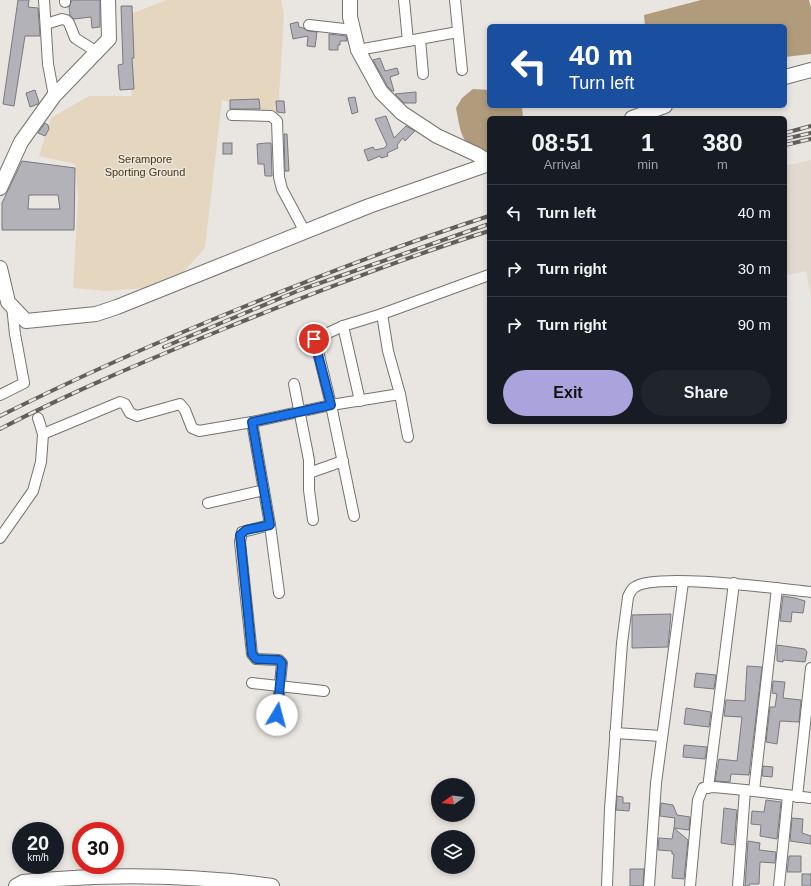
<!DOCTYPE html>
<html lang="en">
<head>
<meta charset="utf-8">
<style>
  :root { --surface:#171b24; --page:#20242c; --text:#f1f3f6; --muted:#9ea1a6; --line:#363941; --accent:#aba3db }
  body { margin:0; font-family:Arial,sans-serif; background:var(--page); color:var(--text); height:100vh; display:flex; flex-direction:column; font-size:15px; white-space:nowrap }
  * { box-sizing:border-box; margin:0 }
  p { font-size:13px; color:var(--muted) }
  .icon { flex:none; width:22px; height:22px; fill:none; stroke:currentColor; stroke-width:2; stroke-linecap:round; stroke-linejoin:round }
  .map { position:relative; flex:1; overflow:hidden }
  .side { position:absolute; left:487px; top:116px; width:300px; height:308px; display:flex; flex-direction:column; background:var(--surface); border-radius:6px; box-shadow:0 2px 6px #0003 }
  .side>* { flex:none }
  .hud { position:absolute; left:487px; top:24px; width:300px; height:84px; border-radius:6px; box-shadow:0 2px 6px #0003; background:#1a4fa0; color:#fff; overflow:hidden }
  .needle { width:26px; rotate:256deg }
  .tools { position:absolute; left:431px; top:778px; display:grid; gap:8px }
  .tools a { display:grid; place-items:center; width:44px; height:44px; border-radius:50%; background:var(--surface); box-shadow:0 2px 6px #0003; font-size:20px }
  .speed { position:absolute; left:12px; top:822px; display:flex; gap:8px; font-size:20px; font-weight:700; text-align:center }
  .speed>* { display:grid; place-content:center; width:52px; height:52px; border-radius:50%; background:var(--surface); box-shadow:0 2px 6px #0003; line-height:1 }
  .speed small { font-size:10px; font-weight:400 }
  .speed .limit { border:6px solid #d22; background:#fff; color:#111 }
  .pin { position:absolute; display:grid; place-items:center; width:34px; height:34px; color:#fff; margin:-17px; border:2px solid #fff; border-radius:50%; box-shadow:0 1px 4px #0007 }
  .me { position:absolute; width:44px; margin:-22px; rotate:8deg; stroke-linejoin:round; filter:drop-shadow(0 0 3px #0008) }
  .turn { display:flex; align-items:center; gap:14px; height:84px; padding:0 16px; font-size:18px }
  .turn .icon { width:52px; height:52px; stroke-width:2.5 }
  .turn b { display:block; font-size:28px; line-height:34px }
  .eta { display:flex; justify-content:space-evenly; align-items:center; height:68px; text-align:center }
  .eta b { font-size:24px; font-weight:700; line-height:28px }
  .button { display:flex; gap:8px; margin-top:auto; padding:8px 16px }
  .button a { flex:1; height:46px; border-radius:24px; background:var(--accent); color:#111; font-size:16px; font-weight:700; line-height:46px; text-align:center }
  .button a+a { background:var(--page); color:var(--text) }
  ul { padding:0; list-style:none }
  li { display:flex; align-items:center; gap:12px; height:56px; padding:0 16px; border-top:1px solid var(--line) }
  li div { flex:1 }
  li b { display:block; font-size:15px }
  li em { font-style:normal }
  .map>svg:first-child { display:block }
</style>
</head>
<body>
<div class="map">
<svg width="811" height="886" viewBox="0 0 811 886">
  <rect width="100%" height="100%" fill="#e9e5e0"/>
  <polygon fill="#e1d9ce" points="811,160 811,296 806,271 788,275 785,272 785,166"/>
  <polygon fill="#e5d7bf" points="167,0 281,0 284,14 278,114 222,100 205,248 171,286 106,291 73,288 78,199 75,164 39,156 51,118 89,96 132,96 129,74 128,15"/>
  <g fill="#b09c7c">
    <polygon points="701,0 809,0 811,8 811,54 785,57 785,26 645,26 644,15"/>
    <path d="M473,89L489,90V106H522L523,118H489V153C460,148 461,132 456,108L462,98Z"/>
  </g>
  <g fill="#b2b2b8" stroke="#797a7f" fill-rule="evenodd">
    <polygon points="18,0 29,0 28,7 38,8 40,36 25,36 14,106 3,104"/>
    <polygon points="72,0 100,0 100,27 92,28 91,17 74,19 70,15 69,7"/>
    <polygon points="121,6 132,6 134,58 132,58 134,89 120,90 118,65 123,64"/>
    <polygon points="298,22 299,27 303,28 308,31 317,32 315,47 307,46 308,36 293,39 290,24"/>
    <polygon points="329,34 346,36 347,41 340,41 340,45 338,45 338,50 329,50"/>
    <polygon points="380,58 385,71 397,68 399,74 390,77 394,91 392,91 388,87 373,60"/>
    <polygon points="35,90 39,102 38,104 30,107 26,93"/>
    <polygon points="416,92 416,103 404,103 395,94"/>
    <polygon points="355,97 358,112 352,114 348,98"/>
    <polygon points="259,99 260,109 230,109 230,100"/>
    <polygon points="276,101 284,101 285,113 277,112"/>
    <polygon points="386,116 394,138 406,126 415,131 405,141 403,138 397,145 398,148 387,153 388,156 381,158 380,156 368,161 364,150 373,147 375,150 384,148 387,145 375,119"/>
    <polygon points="45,123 48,125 49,129 45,136 38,133"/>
    <polygon points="284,134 287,134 289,171 285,171"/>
    <rect x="223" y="143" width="9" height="11"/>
    <polygon points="266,143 271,143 272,176 265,176 264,164 258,164 257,144"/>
    <path d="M22,161L75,168L74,230H2V203ZM29,195H58L60,209H28Z"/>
    <polygon points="783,596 795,598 805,601 803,613 792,612 791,622 780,621"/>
    <polygon points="671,614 668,647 632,648 632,615"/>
    <polygon points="777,645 805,649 807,652 805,662 783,660 783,662 777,661"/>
    <polygon points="747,666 762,667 749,775 731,774 730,782 715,781 719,759 737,761 742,717 724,716 726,700 745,701"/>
    <polygon points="696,673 716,675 714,689 694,687"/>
    <polygon points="773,681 785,682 783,698 801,700 799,722 780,721 777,744 766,742 770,707 775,707 777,694 772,693"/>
    <polygon points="686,708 711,712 709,727 684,724"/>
    <polygon points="684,745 707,747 705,759 683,757"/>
    <polygon points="763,766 773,767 772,777 762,776"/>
    <polygon points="617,796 623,797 623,803 630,803 629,811 616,810"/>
    <polygon points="766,800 781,802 777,839 760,836 761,825 751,824 752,811 764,812"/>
    <polygon points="661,803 673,805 677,815 690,817 689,830 674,828 675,818 660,816"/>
    <polygon points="724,808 737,810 734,845 721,843"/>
    <polygon points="792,818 803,819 802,833 811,836 811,844 790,841"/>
    <polygon points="674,828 688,840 684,879 672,878 674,854 672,854 672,851 658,850 659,838 672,839"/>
    <polygon points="748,841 760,843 759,850 776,852 775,863 760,862 759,884 750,884 749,886 745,886"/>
    <polygon points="789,856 801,856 801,872 787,872"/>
    <polygon points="630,869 644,869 643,886 630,886"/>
    <rect x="802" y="874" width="9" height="12"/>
  </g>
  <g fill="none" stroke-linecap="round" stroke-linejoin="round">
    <defs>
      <g id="street">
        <polyline points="44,0 48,64 54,96"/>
        <polyline points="65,0 65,2"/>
        <polyline points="404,0 408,41"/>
        <polyline points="455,0 462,70"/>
        <polyline points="46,24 62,19 66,20 69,23 75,38 97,52"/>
        <polyline points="309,25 353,30"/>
        <polyline points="420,39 423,74"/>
        <polyline points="358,50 458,32"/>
        <polyline points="232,115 271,116 277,121 279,177 282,189 305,232"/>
        <polyline points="343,326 360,401"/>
        <polyline points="294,384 309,460 309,473 343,461"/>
        <polyline points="400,394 408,437"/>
        <polyline points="0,395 24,383 15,334 12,306"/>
        <polyline points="252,422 270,525 279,593"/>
        <polyline points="43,434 120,402 125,404 130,413 137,416 180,404 185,410 192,428 199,431 252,422 331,405 400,394 388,351 382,314"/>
        <polyline points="309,473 309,490 313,520"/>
        <polyline points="208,503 264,490"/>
        <polyline points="354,516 331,405 315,339 343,326 382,314 489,275"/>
        <polyline points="270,525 242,532 240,542 252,654 256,659 279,660 282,663 277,715"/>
        <polyline points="0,538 33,491 41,462 43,434 38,418"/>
        <polyline points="252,683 324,691"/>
        <polyline points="615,733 661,736"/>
        <polyline points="708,788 734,583"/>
        <polyline points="754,791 777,588"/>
        <polyline points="797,797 811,668"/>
        <path d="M607,886L610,809L622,643L628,597C630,593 631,589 635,587C655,572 781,589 811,592"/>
        <polyline points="649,886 656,783 683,582"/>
        <polyline points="690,886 698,800 703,788 714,787 745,790 811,798"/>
        <polyline points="738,886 745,790"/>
        <polyline points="779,886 788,796"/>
      </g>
      <g id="secondary">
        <polyline points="350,0 350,17 358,50 381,92 402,113 437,136 476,154 489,162"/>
        <polyline points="785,77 811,70"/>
        <polyline points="632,118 665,106"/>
        <polyline points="0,188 21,142 54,96 109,39 108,0"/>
        <polyline points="0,268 8,302 26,321 96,314 117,307 369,206 489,164"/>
        <path d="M16,886L23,882C108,873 186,874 272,886"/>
      </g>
    </defs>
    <use href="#street" stroke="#76736e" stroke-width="12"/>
    <use href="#secondary" stroke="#76736e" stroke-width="16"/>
    <use href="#street" stroke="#fff" stroke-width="10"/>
    <use href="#secondary" stroke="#fff" stroke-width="14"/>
    <defs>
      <g id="rail">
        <polyline points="785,133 811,126"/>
        <polyline points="785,139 811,133"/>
        <polyline points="785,145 811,139"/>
        <polyline points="164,347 300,290 489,224"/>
        <path d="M0,416C76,378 153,344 231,312C316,277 402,244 489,216"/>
        <path d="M0,429C73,391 150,359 226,328C313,293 400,259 489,231"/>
      </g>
    </defs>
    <use href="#rail" stroke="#615f5c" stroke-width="4"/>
    <use href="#rail" stroke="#e9e5e0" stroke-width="2.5" stroke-dasharray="8" stroke-linecap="butt"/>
  </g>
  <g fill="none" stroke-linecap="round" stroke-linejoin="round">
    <defs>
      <polyline id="route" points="277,715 282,663 279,660 256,659 252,654 240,535 246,530 270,525 252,422 331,405 314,339"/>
    </defs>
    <use href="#route" stroke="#114b97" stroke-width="10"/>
    <use href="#route" stroke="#1a73e8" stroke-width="7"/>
  </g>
  <g text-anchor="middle" stroke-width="3" stroke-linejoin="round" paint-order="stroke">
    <g font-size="11" fill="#4e380d" stroke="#e9e5e0">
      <text x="145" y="163">Serampore<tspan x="145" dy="13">Sporting Ground</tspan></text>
    </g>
  </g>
</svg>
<div class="tools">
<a><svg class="needle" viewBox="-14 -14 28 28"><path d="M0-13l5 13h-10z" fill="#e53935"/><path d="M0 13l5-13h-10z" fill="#9ea1a6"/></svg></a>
<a><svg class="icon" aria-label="layers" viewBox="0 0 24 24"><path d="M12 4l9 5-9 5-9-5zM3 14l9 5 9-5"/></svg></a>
</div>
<div class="speed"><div>20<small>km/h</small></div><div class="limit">30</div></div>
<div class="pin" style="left:314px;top:339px;background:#d93025"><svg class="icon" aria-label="arrive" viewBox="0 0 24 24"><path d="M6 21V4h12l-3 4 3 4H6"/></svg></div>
<svg class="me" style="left:277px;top:715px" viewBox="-20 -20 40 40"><circle r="19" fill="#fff"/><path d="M0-13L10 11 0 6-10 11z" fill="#1a73e8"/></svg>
<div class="hud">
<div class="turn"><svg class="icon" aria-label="left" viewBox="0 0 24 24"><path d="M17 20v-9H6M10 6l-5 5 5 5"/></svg><div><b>40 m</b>Turn left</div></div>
</div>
<section class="side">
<div class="eta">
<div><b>08:51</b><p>Arrival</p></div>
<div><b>1</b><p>min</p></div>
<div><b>380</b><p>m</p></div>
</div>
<ul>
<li><svg class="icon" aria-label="left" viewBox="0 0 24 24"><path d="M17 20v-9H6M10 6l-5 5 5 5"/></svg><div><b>Turn left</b></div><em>40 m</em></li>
<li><svg class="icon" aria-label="right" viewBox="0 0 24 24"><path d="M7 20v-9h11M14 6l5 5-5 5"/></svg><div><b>Turn right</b></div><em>30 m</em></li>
<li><svg class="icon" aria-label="right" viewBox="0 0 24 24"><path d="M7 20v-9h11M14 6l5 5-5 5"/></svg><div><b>Turn right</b></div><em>90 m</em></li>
</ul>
<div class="button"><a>Exit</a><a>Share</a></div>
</section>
</div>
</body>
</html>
